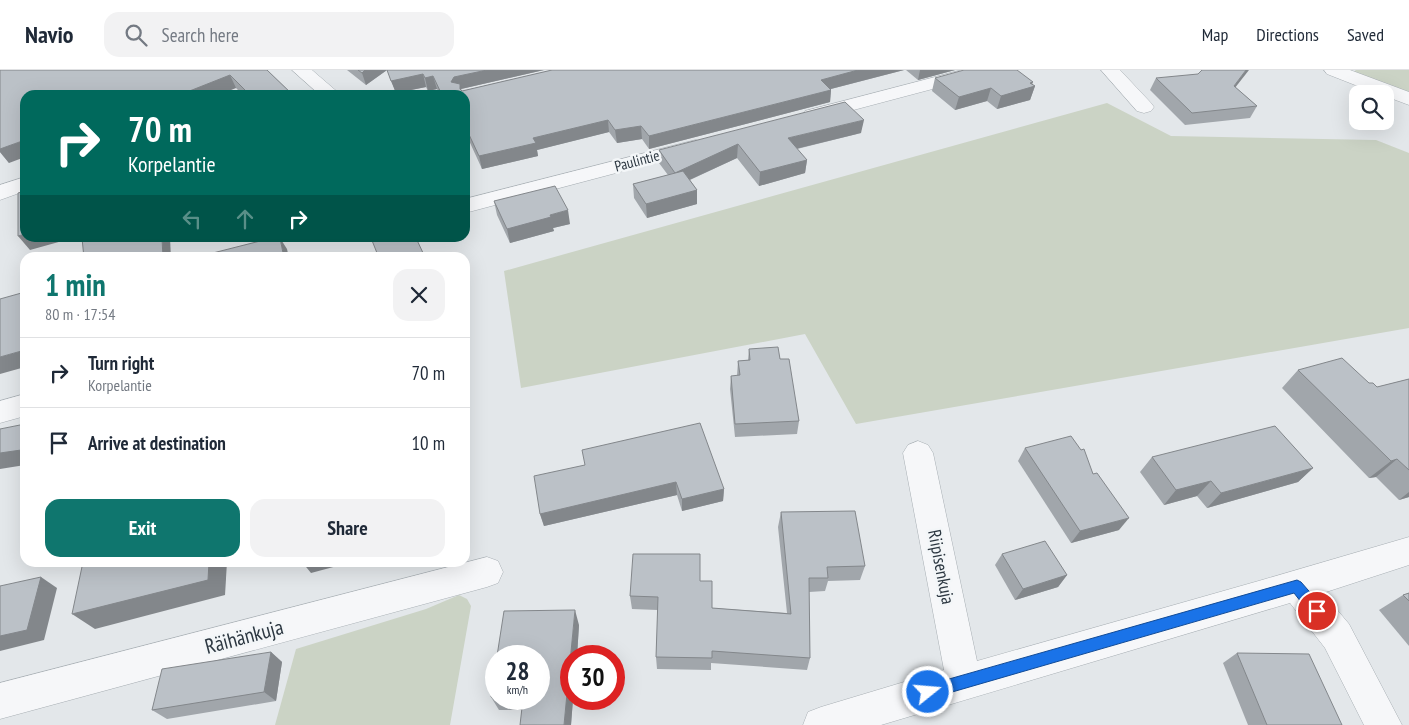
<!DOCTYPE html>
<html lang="en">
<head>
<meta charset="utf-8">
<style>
  :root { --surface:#fff; --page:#f2f2f3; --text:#1f2937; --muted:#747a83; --line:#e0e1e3; --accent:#0f766e }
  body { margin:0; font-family:"PT Sans Narrow",sans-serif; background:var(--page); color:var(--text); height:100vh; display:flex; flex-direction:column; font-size:19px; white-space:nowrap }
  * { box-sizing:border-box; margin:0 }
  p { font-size:16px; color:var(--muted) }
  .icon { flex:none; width:28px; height:28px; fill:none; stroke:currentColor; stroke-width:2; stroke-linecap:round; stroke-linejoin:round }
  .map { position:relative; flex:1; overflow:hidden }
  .sheet { position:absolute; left:20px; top:182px; width:450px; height:315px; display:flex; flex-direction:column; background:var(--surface); border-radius:15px; box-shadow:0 5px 20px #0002 }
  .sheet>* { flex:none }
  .guide { position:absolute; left:20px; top:20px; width:450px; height:152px; border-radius:15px; box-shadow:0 5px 20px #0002; background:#00695c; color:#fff; overflow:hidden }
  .controls { position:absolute; left:1349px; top:15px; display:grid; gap:10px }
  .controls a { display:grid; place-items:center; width:45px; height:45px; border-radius:10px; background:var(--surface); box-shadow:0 5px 20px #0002; font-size:25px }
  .speed { position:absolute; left:485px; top:575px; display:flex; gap:10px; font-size:25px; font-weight:700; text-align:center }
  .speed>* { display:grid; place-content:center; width:65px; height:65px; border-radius:50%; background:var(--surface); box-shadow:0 5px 20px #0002; line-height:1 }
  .speed small { font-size:12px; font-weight:400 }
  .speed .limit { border:8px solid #d22; background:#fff; color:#111 }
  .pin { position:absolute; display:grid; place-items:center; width:42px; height:42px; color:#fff; margin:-21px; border:2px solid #fff; border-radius:50%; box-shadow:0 1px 5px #0007 }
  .me { position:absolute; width:55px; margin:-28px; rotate:73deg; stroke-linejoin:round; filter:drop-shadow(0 0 4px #0008) }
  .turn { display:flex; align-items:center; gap:18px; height:105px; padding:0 25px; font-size:22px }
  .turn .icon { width:65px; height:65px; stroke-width:2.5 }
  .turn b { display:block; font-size:35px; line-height:42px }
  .lanes { display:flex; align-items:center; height:48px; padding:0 25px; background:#0003; justify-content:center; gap:25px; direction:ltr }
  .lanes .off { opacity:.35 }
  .round { display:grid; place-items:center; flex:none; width:52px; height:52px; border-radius:15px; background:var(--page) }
  .headline { display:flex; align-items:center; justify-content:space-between; height:85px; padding:0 25px }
  h1 { font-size:30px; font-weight:700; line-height:38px; color:var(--accent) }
  .button { display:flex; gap:10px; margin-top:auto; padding:10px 25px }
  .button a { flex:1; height:58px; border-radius:15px; background:var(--accent); color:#fff; font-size:20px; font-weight:700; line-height:58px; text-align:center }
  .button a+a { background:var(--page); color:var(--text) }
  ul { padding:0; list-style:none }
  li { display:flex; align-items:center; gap:15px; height:70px; padding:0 25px; border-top:1px solid var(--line) }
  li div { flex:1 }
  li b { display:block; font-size:19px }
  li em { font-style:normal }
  header { display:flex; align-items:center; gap:30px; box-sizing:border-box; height:70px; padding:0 25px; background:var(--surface); border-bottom:1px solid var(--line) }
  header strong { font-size:24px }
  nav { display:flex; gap:28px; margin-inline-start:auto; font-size:18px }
  .search { width:350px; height:45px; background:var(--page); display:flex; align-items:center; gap:12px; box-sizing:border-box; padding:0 18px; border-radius:15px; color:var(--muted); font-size:19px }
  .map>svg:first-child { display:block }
</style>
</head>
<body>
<header>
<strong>Navio</strong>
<div class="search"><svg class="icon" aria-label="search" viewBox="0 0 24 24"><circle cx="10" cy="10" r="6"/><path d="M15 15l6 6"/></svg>Search here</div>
<nav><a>Map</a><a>Directions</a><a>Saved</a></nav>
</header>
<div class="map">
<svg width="1409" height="655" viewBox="0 0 1409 655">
  <rect width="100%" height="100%" fill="#e3e7ea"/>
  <g fill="#cbd3c5">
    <polygon points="1356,0 1409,0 1409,27 1352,3"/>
    <polygon points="1107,33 1171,66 1376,70 1409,83 1409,258 856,354 805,264 521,318 504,201"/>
    <polygon points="459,525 467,529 471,536 450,655 275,655 296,579 426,539"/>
  </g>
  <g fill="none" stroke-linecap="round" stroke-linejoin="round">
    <defs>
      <g id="minor">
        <polygon points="292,0 312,0 341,25 320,25"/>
        <polygon points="962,0 992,0 989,4 812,51 805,49 802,45 805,41"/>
        <polygon points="1101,0 1120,0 1151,33 1154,37 1151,41 1144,43 1137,41"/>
        <polygon points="1324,0 1350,0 1409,22 1409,35 1385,26 1385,24 1378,24 1327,4"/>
        <polygon points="696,70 703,72 706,76 703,80 465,143 465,129"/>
        <polygon points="25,107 25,121 0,130 0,115"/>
        <polygon points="25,324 25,346 0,353 0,331"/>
        <polygon points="918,371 928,375 933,383 977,591 1262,510 1409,467 1409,495 1323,523 1349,554 1402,655 1364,655 1325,578 1290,533 881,655 803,655 808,642 821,637 944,600 903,383 908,375"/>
        <polygon points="487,487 498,491 503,502 498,513 487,517 0,649 0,613"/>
      </g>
    </defs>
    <use href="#minor" stroke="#a8afb4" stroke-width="1"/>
    <use href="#minor" fill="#f6f7f9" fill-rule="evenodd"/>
  </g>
  <g fill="#a1a6ab">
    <polygon points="0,0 267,0 293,25 243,25 236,18 25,25 9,93 0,82"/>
    <polygon points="347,0 544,0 461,19 462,21 552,0 904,0 831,19 830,32 649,79 642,69 617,73 609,62 537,80 538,86 482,99 466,64 465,64 465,25 440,25 437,19 428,21 426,17 396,23 387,0 366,15"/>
    <polygon points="906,0 955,0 918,10"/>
    <polygon points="935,8 1032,14 1035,16 1030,30 997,39 987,31 955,40 932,21"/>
    <polygon points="1156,8 1235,17 1257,36 1250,48 1185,55 1150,20"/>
    <polygon points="861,63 797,79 807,90 805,103 759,116 737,88 690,110 697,120 697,134 647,148 634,128 633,114 668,105 659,93 659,80"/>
    <polygon points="494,131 570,154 553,158 554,161 510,173 497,145"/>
    <polygon points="749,279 780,289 799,351 797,364 735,367 730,319 731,306 737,306 738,291 748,290"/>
    <polygon points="1298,300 1369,313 1377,317 1409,309 1409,427 1399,430 1376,407 1369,408 1282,318"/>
    <polygon points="1025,378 1093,404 1119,460 1071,473 1018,391"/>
    <polygon points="1152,387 1313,398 1298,412 1207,438 1197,426 1164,435 1140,402"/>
    <polygon points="585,395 724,419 723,431 682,441 677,425 544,456 540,444"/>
    <polygon points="781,442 865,496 860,510 828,511 825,521 809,522 810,588 807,600 711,593 711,600 657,599 656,587 658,540 632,539 630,526 700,511 712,538 787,543 778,457"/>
    <polygon points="1002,484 1067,505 1058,517 1015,530 995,495"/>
    <polygon points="1409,523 1409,576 1379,540 1403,525"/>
    <polygon points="579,555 577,586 571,586 571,629 573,629 571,655 522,640 499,640 491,627 496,627 496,629 539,629"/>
    <polygon points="271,582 282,592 276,631 167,649 152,640"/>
    <polygon points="1237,583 1342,655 1248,655 1223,593"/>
  </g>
  <g fill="#83878b">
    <polygon points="365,0 387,0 366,15 362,3"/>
    <polygon points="487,0 544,0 461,19 463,25 451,12 454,7"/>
    <polygon points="858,0 904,0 819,22 821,10"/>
    <polygon points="920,0 955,0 918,10"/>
    <polygon points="1246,0 1249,0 1227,28 1234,16"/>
    <polygon points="423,4 426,17 396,23 391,11"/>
    <polygon points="230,5 236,18 219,25 188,25 187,22"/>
    <polygon points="433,6 437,19 428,21 425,8"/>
    <polygon points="1033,12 1031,17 1035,16 1030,30 997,39 1001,26"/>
    <polygon points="991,18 987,31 955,40 959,27"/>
    <polygon points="831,20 830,32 649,79 649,66"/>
    <polygon points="608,50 609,62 537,80 538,86 482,99 479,86 533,68"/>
    <polygon points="864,50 861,63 787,81 788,68"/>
    <polygon points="641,56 642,69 617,73 615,60"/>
    <polygon points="25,70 25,87 9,93 0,82 0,79"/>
    <polygon points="738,74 737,88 676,116 675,103"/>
    <polygon points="807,90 805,103 759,116 760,102"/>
    <polygon points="697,120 697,134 647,148 646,134"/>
    <polygon points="568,140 570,154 553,158 554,161 510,173 507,159 550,145"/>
    <polygon points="25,164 25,168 73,168 30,180 18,166"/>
    <polygon points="162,168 170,168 171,188 163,188"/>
    <polygon points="280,168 287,179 289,188 284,188"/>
    <polygon points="25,280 25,297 0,304 0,287"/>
    <polygon points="25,370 25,395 0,399 0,383"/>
    <polygon points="1397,389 1376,407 1369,408 1391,391"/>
    <polygon points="1313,398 1298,412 1207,438 1221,423"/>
    <polygon points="1211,411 1197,426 1164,435 1176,420"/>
    <polygon points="676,412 677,425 544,456 540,444"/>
    <polygon points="724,419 723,431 682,441 682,429"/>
    <polygon points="1409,422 1409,427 1399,430"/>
    <polygon points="1129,448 1119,460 1071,473 1080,461"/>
    <polygon points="209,492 227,492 225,525 95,559 72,544"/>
    <polygon points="302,492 352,492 311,503"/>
    <polygon points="1067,505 1058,517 1015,530 1023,519"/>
    <polygon points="41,507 57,518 44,570 0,581 0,566"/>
    <polygon points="575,540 579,555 577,586 571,586 571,629 573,629 571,655 564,655"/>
    <polygon points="271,582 282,592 276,631 264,622"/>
  </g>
  <g fill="#bbc1c7" stroke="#83878b">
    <polygon points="0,0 267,0 293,25 250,25 230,5 187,22 188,25 25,25 25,70 0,79"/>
    <polygon points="358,0 365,0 362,3"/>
    <polygon points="387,0 487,0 454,7 451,12 460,14 460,19 462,21 552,0 858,0 821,10 831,20 649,66 641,56 615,60 608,50 533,68 536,73 479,86 465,56 465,25 442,25 433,6 425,8 423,4 391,11"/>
    <polygon points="964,0 1017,0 1033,12 1030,13 1035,16 1001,26 991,18 959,27 935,8"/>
    <polygon points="1202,0 1246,0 1234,16 1257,36 1192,43 1156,8 1198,4"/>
    <polygon points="845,32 864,50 788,68 807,90 760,102 738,74 675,103 659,80"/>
    <polygon points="683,101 697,120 646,134 633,114"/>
    <polygon points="555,116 568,140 550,145 551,147 507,159 494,131"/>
    <polygon points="25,121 25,164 18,166 18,123"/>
    <polygon points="82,168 162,168 163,188 84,188"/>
    <polygon points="272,168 280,168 284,188 205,188 205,185"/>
    <polygon points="371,168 416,168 424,185 417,188 379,188"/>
    <polygon points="25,222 25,280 0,287 0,229"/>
    <polygon points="778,277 780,289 789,289 799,351 735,354 731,306 740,305 738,291 750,290 749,279"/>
    <polygon points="1342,288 1369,313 1373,313 1377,317 1409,309 1409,400 1397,389 1391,391 1298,300"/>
    <polygon points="700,353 724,419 682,429 676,412 540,444 534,406 585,395 582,380"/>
    <polygon points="25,354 25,370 21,380 0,383 0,359"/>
    <polygon points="1275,356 1313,398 1221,423 1211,411 1176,420 1152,387"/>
    <polygon points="1071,366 1081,380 1084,379 1093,404 1097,403 1129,448 1080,461 1025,378"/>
    <polygon points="855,441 865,496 827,497 828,508 809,508 810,588 712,581 712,588 656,587 658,527 630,526 633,484 700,484 700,511 712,511 712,538 791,544 781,442"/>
    <polygon points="1045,471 1067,505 1023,519 1002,484"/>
    <polygon points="83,492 209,492 208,510 72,544"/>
    <polygon points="41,507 27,560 0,566 0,516"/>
    <polygon points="1409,523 1409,531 1403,525"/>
    <polygon points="575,540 564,655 520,655 523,629 539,629 539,586 497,586 504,541"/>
    <polygon points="271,582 264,622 152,640 162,599"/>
    <polygon points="1237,583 1309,584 1342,655 1267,655"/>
    <polygon points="496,592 496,627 491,627"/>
  </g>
  <polygon fill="#1a73e8" stroke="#114b97" points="1297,510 1301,512 1322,536 1324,541 1322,546 1317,548 1312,546 1294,523 928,629 923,627 921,622 923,617 928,615"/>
  <g text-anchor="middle" stroke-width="5" stroke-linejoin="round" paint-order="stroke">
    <g font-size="15" fill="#2c3741" stroke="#f3f6f8">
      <text transform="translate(637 91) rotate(-15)" y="5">Paulintie</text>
    </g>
    <g font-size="18" fill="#2c3741" stroke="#f3f6f8">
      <text transform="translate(941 497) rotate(79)" y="6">Riipisenkuja</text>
    </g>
    <g font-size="21" fill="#2c3741" stroke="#f3f6f8">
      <text transform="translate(244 567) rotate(-15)" y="7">Räihänkuja</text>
    </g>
  </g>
</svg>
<div class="controls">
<a><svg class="icon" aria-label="search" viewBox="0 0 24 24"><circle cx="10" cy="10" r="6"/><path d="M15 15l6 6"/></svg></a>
</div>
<div class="speed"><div>28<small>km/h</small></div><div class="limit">30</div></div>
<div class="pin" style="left:1317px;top:541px;background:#d93025"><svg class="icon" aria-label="arrive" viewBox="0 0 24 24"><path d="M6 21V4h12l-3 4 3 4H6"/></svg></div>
<svg class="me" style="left:928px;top:622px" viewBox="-20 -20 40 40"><circle r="17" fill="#1a73e8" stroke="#fff" stroke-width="3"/><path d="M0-11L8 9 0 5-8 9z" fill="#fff"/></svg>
<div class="guide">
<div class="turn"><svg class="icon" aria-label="right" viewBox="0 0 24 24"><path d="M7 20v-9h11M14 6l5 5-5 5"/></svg><div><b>70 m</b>Korpelantie</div></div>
<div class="lanes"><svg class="icon off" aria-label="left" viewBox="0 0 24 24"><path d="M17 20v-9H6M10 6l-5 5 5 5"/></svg><svg class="icon off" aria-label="ahead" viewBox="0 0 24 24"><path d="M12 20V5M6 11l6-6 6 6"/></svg><svg class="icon" aria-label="right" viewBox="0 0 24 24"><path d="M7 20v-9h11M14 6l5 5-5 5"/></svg></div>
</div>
<section class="sheet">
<div class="headline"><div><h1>1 min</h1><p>80 m · 17:54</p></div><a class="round"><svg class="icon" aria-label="close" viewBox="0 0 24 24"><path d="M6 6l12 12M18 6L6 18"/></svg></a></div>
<ul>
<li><svg class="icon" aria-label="right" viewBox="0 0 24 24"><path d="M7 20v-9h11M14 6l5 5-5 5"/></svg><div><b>Turn right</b><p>Korpelantie</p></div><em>70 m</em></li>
<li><svg class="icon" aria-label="arrive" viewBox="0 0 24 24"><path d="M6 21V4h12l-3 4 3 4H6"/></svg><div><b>Arrive at destination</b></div><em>10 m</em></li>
</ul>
<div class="button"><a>Exit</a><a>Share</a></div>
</section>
</div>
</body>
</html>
